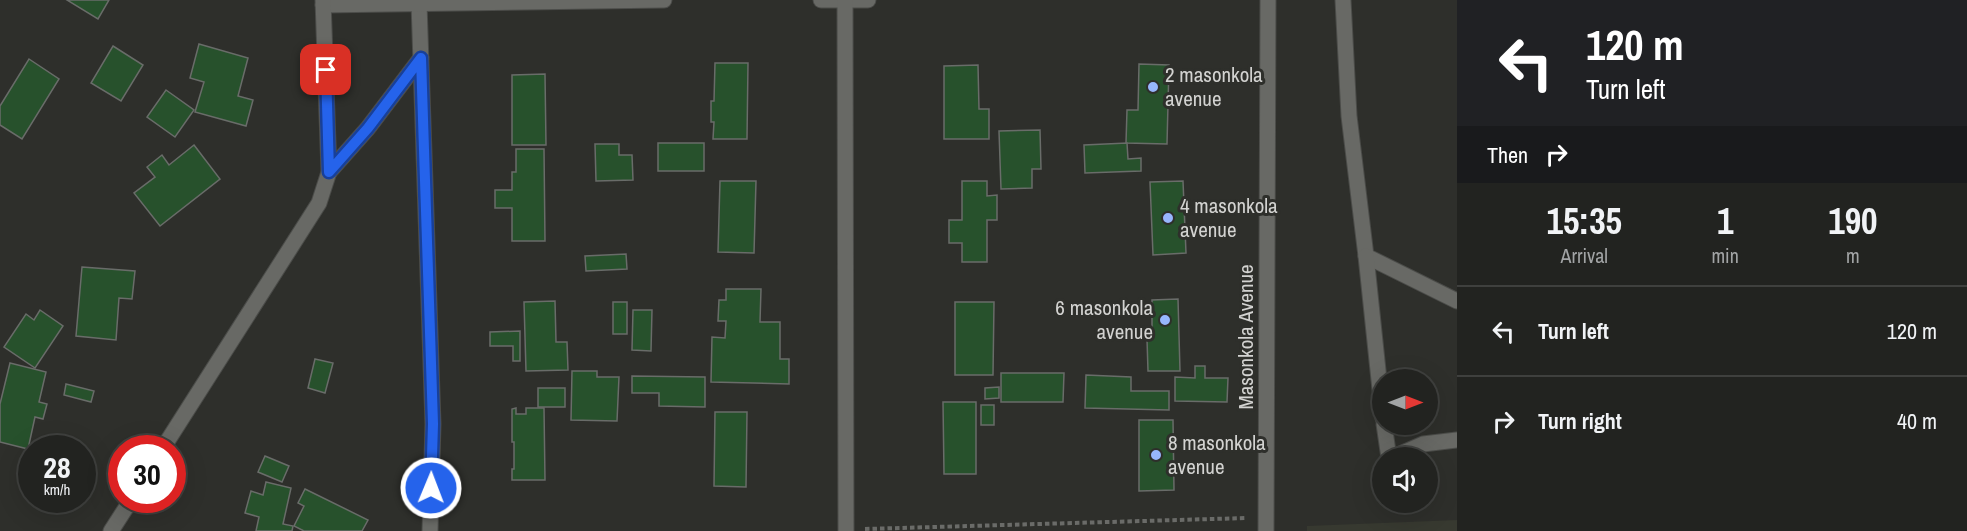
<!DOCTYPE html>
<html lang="en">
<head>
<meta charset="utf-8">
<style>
  :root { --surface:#222320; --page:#2e2f2d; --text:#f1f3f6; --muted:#a2a4a5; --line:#3f403e }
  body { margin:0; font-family:"Archivo Narrow",sans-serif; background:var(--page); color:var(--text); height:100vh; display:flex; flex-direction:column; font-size:22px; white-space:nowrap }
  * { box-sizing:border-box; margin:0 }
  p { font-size:20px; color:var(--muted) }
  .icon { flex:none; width:33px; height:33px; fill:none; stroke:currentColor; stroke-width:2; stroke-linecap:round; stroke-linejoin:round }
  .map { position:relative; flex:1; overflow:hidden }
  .drawer { display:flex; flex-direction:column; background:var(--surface); width:510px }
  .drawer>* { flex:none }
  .banner { background:#202124; color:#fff; overflow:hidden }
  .needle { width:39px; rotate:90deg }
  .tools { position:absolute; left:1372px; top:369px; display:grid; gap:12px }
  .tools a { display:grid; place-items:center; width:66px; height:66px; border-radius:50%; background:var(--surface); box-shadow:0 6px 24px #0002,0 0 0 2px var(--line); font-size:30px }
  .speed { position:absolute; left:18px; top:435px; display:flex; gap:12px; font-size:30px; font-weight:700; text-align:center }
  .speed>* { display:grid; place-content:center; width:78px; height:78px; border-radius:50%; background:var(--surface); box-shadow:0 6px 24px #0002,0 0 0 2px var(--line); line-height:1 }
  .speed small { font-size:15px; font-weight:400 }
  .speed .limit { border:9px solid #d22; background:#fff; color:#111 }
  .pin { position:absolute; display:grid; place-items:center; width:51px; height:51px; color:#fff; margin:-26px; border-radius:12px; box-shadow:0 3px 9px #0006 }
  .me { position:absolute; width:66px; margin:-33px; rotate:1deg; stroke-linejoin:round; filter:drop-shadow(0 0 4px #0008) }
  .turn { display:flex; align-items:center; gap:21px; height:126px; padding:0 30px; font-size:27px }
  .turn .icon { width:78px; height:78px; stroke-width:2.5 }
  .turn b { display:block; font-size:42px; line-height:51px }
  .then { display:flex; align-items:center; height:57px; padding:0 30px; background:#0003; gap:12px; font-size:22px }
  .eta { display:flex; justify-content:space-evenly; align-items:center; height:102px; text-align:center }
  .eta b { font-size:36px; font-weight:700; line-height:42px }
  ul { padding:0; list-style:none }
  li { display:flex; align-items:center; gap:18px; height:90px; padding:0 30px; border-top:2px solid var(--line) }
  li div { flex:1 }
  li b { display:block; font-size:22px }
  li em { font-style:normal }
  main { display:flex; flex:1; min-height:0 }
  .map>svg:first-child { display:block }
</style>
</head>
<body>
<main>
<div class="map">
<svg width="1457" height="531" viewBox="0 0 1457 531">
  <rect width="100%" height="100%" fill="#2e2f2b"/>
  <polygon fill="#373930" points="1457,520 1457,531 1307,531 1307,526"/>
  <g fill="#27512c" stroke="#696c69" stroke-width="1.5">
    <polygon points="67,0 109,0 98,19"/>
    <polygon points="199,44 248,58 238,96 253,100 246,126 195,112 204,82 190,78"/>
    <polygon points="113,46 143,65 121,101 91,83"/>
    <polygon points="29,59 59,79 22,139 0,125 0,106"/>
    <polygon points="715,63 748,63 747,139 713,139 714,122 711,122 711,101 714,101"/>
    <polygon points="1139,64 1169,65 1167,144 1126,143 1127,110 1138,110"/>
    <polygon points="978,65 979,109 989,109 989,139 944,139 944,66"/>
    <polygon points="545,74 546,145 512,145 512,75"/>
    <polygon points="166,90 194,110 175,137 147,117"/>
    <polygon points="1040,130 1041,169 1032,169 1032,188 1001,189 999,131"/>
    <rect x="658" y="143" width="46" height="28"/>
    <polygon points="1127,143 1128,159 1141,158 1141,171 1085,173 1084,145"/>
    <polygon points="595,144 619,144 619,155 632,155 633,180 596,181"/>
    <polygon points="194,145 220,179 160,226 134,193 155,177 147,167 162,155 169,165"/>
    <polygon points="516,149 544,149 545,241 512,241 512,208 495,208 495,190 512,190 512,172 516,172"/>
    <polygon points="720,181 756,181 754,253 718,252"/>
    <polygon points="962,181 987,181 987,196 997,195 997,220 987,220 987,262 962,262 962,243 949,243 949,220 962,220"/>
    <polygon points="1183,181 1186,253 1153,255 1150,182"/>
    <polygon points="626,254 627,269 586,271 585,256"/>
    <polygon points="82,267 135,271 132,299 119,298 116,340 76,336"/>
    <polygon points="726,289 761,289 760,322 780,322 780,359 789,359 789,384 711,382 712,337 725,338 726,321 718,321 719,300 726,300"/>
    <polygon points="1178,299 1180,371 1148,371 1147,339 1152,339 1152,300"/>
    <polygon points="555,301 556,342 567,342 568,370 526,371 524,302"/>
    <rect x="613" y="302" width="14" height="32"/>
    <polygon points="955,302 994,302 993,375 955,375"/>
    <polygon points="40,310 63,326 35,368 4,347 26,314 34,320"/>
    <polygon points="633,310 652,310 651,351 632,350"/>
    <polygon points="520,331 520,361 513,361 513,346 490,346 490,332"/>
    <polygon points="315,359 333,363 325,393 308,388"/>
    <polygon points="10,363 46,372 39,402 47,404 43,419 35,417 28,449 0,442 0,404"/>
    <polygon points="1195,366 1205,366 1205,378 1228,378 1227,402 1175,401 1175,377 1195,378"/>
    <polygon points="572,371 597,371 597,377 619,377 617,421 571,420"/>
    <polygon points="1001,373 1064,373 1063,402 1001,402"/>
    <polygon points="1086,375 1131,377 1131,391 1169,391 1169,410 1085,408"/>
    <polygon points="632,376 705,377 705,407 659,406 659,393 632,393"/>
    <polygon points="66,384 94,391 91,402 64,395"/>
    <polygon points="999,387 999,398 985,399 985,388"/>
    <rect x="538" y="388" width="27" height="19"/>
    <polygon points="943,402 976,402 976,474 944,474"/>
    <rect x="981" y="405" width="13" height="20"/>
    <polygon points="516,408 516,414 526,414 526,408 544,408 545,480 512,480 512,469 514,469 514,442 512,442 512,409"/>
    <polygon points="715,412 747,412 746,487 714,486"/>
    <polygon points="1139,420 1173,420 1174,490 1139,491"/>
    <polygon points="265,456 289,466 282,482 258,472"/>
    <polygon points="266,482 291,488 283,524 293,526 292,531 256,531 259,517 245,513 251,491 263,495"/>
    <polygon points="305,489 368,520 362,531 304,531 294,526 304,506 298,503"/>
  </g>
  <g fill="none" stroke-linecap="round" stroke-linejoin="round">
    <defs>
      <g id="street">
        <polyline points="821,0 868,0"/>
        <polyline points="845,0 846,531"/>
        <polyline points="1343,0 1349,116 1366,256 1457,301"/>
        <polyline points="419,3 433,424 430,531"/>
        <polyline points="323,5 664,0"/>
        <polyline points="329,172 368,128 421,58"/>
        <polyline points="1366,256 1383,418"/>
        <polyline points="1384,424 1389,458"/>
        <polyline points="163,448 319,203 329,172 323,0"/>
        <polyline points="1391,458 1423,444 1457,440"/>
        <polyline points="111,531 131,500"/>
        <polyline points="1266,531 1268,0"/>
      </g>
    </defs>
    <use href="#street" stroke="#4b4c49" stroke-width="17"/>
    <polyline stroke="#6a6b68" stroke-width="4" stroke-dasharray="4.5 3" stroke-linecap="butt" points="865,529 1247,518"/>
    <use href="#street" stroke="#686965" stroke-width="15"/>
  </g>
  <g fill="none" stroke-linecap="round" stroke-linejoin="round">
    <defs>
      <polyline id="route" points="326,70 329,172 368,128 421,58 433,424 431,488"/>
    </defs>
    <use href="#route" stroke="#184099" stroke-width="15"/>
    <use href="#route" stroke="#2563eb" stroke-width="10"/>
  </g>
  <g fill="#97b6fd" stroke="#2e2f2b" stroke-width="2">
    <circle cx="1153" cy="87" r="6"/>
    <circle cx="1168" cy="218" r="6"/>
    <circle cx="1165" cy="320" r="6"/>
    <circle cx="1156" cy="455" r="6"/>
  </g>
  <g text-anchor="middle" stroke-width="6" stroke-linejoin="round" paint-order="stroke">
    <g font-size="21" fill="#d3d3d1" stroke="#2e2f2b" text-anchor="start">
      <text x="1165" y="82">2 masonkola<tspan x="1165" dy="24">avenue</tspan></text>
      <text x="1180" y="213">4 masonkola<tspan x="1180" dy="24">avenue</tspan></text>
      <text x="1153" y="315" text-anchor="end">6 masonkola<tspan x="1153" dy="24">avenue</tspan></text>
      <text x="1168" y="450">8 masonkola<tspan x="1168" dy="24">avenue</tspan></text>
    </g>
    <g font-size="21" fill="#d3d3d1" stroke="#2e2f2b">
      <text transform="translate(1246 337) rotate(-90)" y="7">Masonkola Avenue</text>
    </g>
  </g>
</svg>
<div class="tools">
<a><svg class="needle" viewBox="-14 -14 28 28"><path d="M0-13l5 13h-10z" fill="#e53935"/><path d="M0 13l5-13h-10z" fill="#a2a4a5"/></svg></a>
<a><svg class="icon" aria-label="sound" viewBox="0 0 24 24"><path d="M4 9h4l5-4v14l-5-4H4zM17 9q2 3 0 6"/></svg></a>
</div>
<div class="speed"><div>28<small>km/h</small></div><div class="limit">30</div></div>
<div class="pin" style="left:326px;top:70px;background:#d93025"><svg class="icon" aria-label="arrive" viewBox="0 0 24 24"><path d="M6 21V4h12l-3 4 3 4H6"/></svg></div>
<svg class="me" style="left:431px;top:488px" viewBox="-20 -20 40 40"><circle r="17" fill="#2563eb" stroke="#fff" stroke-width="3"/><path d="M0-11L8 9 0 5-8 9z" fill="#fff"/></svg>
</div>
<section class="drawer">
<div class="banner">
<div class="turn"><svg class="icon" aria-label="left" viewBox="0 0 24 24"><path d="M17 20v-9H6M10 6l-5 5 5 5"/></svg><div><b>120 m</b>Turn left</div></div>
<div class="then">Then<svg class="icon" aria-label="right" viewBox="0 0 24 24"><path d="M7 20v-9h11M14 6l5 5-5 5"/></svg></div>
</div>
<div class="eta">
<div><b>15:35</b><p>Arrival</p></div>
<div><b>1</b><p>min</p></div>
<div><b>190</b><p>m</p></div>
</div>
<ul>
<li><svg class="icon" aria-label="left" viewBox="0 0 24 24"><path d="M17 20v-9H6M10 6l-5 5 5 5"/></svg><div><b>Turn left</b></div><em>120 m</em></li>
<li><svg class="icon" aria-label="right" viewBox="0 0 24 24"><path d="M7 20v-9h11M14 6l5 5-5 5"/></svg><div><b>Turn right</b></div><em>40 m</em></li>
</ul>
</section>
</main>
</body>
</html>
